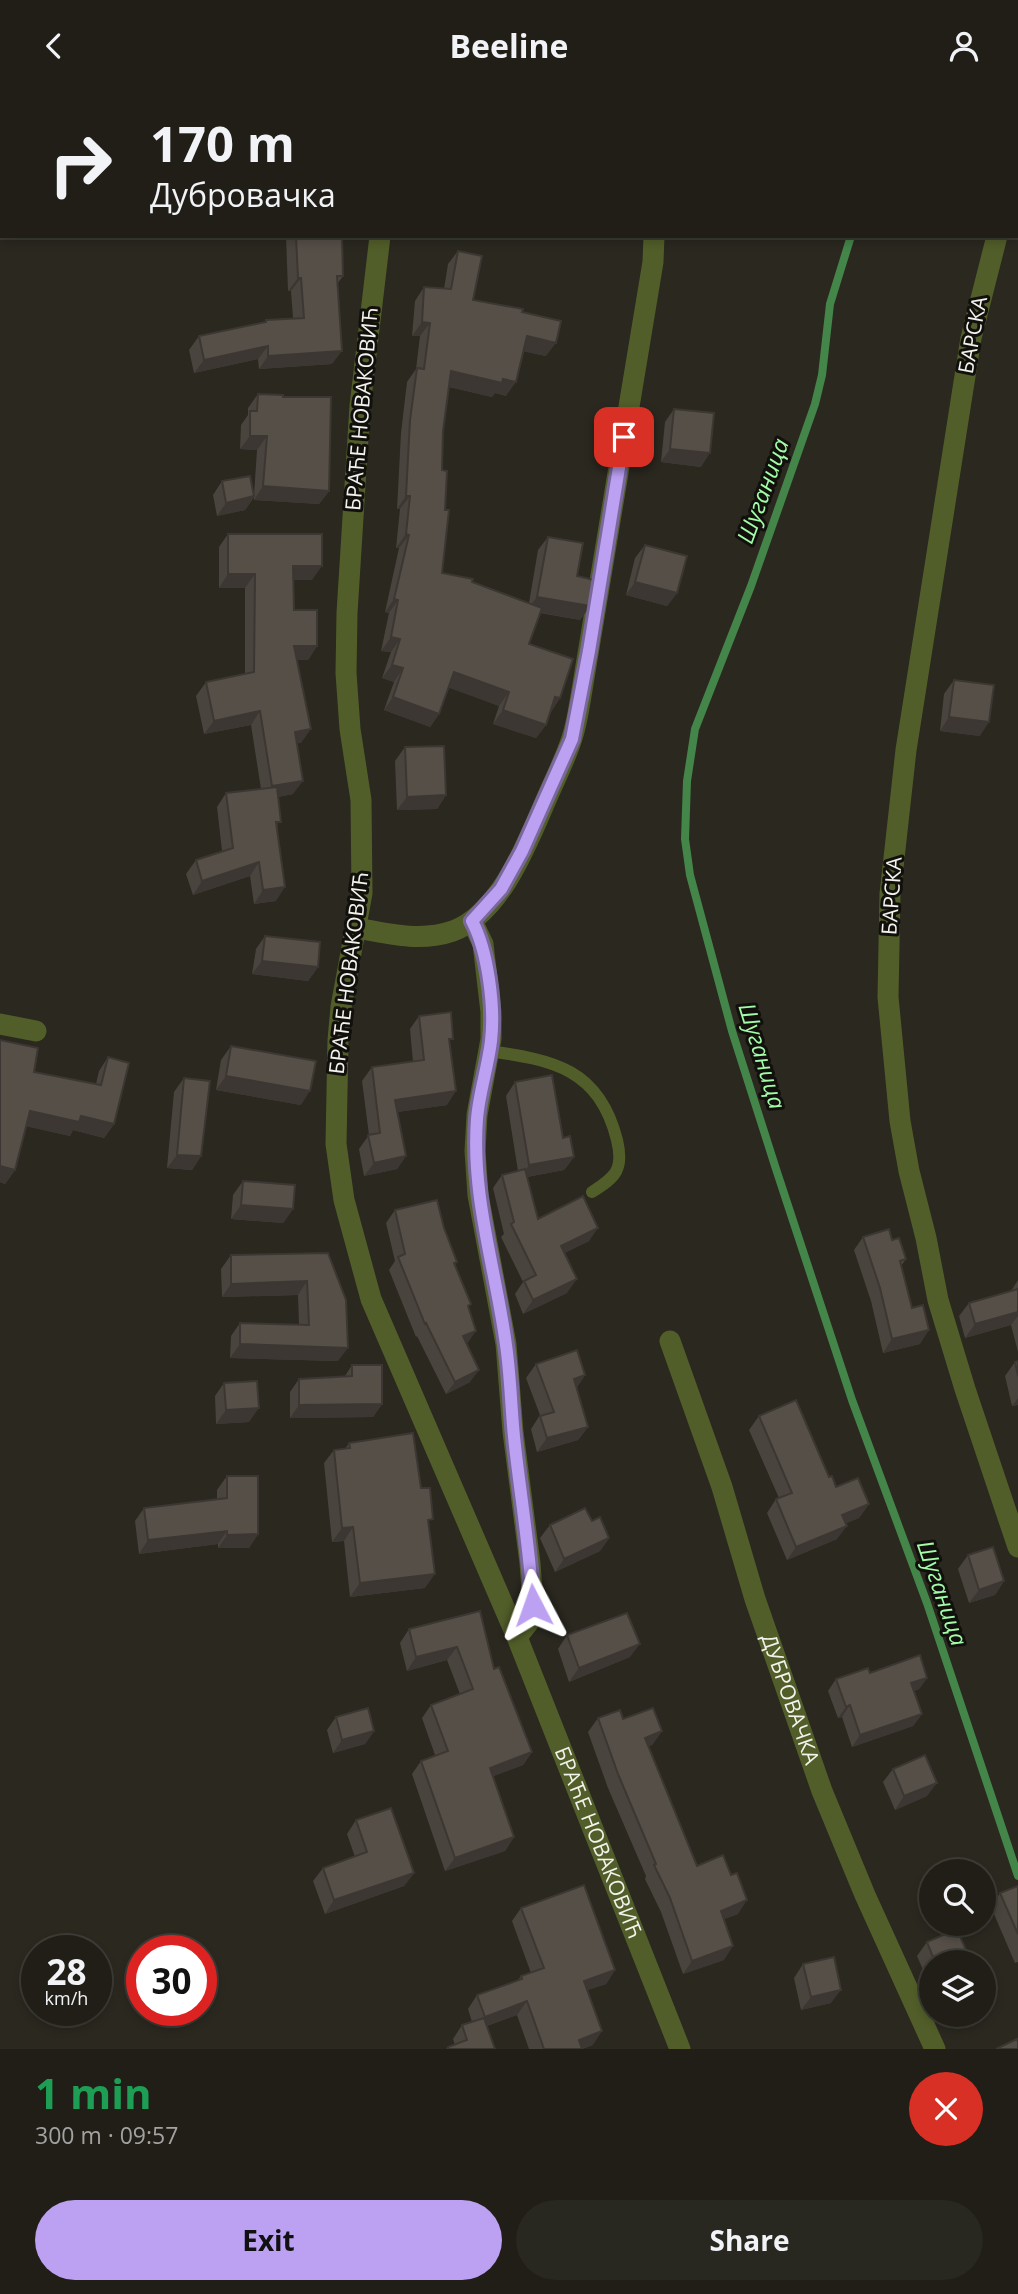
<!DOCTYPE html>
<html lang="en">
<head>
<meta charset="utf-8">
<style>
  :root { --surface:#201e17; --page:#282720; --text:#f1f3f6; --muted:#a2a2a1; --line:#3d3c36; --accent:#bca0f2 }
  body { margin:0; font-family:"Open Sans",sans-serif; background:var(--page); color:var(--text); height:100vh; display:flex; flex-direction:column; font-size:26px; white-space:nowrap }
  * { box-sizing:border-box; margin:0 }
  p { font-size:23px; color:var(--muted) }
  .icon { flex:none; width:38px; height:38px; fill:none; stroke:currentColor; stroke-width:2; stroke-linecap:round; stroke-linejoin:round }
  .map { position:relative; height:1958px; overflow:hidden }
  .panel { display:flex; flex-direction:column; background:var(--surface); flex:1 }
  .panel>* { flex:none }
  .top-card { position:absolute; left:0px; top:0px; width:1018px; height:147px; box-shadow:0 4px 10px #0003,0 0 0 2px var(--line); background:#201e17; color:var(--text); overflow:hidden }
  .fabs { position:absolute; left:919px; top:1768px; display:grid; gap:14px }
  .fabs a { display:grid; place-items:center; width:77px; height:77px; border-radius:50%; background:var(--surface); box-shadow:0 4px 10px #0003,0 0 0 2px var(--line); font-size:35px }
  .speed { position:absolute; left:21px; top:1844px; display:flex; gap:14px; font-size:35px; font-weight:700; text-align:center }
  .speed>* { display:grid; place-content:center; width:91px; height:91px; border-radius:50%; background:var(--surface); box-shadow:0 4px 10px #0003,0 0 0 2px var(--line); line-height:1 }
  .speed small { font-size:18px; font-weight:400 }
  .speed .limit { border:10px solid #d22; background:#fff; color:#111 }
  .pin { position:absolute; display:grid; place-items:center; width:60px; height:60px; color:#fff; margin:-30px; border-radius:14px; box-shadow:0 4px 10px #0006 }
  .me { position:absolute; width:77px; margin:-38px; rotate:356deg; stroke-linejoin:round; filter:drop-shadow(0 0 5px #0008) }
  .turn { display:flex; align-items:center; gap:24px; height:147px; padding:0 35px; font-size:32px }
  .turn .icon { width:91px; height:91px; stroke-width:2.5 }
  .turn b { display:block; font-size:49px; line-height:60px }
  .round { display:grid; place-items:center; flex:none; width:74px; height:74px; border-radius:37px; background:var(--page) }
  .summary { display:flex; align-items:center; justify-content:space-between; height:119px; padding:0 35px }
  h1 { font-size:42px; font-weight:700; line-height:52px; color:#1e9e55 }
  .action { display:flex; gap:14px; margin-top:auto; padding:14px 35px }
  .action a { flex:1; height:80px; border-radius:42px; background:var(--accent); color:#111; font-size:28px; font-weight:700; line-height:80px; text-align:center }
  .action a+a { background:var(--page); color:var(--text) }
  header { display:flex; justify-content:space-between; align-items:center; height:91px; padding:0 35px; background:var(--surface); font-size:32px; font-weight:700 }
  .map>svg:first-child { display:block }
</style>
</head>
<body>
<header><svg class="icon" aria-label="back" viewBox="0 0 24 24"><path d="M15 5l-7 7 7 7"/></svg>Beeline<svg class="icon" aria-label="person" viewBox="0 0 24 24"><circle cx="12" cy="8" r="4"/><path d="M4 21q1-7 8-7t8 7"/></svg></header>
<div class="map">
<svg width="1018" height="1958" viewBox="0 0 1018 1958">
  <rect width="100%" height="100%" fill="#2a281f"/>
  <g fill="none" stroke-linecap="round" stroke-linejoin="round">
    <g stroke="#448549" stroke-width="8">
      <polyline points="923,2 924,0"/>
      <polyline points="851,145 830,213 822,284 815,313 751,495 695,638 687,690 685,748 690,784 732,940 776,1078 852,1309 927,1512 1018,1785"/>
    </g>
    <path stroke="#525e29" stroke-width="12" d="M489,960C554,969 599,978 617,1049C624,1078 616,1086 592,1101"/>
    <g stroke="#525e29" stroke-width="21">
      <polyline points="394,2 395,0"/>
      <polyline points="672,2 673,0"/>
      <polyline points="1017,88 1018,85"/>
      <path id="s1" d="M380,145L360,315L347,522L346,582L350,638L361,709L362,802L341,916L338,949L336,1053L344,1109L371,1208L517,1546L680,1958"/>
      <polyline points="997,145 971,247 906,659 890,803 888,906 900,1030 909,1080 926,1147 938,1209 965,1298 1018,1456"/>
      <polyline points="472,830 483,853 491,921 491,948 477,1024 475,1060 478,1104 506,1253 513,1341 530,1472 533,1514 528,1532 517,1546"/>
      <path d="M357,837C389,843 421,851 453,840C503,821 529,747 549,702C557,684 566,666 572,647C576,635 578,623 580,611L653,171L654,145"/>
      <polyline points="0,933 36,940"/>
      <path id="s2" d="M670,1250L722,1396L755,1508L822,1700L865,1804L935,1958"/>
    </g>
  </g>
  <g fill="#4a443e">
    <polygon points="286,145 342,145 343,185 338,192 332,273 259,278 258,268 194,282 189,259 199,245 265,231 266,229 293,227 291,200 288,200"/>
    <polygon points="458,160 473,209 522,221 546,265 523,260 506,305 495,302 492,306 449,296 443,340 442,482 529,512 538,459 548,446 577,485 590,515 580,529 540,522 529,553 560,607 551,621 546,634 536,647 493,633 499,615 449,596 439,623 430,636 384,619 394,591 382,587 391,561 381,560 389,522 385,521 399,457 396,457 400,418 397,418 401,342 407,291 416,278 420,245 412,245 415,210 424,196 444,198 448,173"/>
    <polygon points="258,303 283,306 329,400 319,413 254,409 254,406 245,419 217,425 213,404 222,390 254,404 257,359 240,358 241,334 248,324 248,317"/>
    <polygon points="674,318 701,376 661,371 665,331"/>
    <polygon points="228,443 312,489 293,489 294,519 317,555 308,569 297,569 301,652 297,652 293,703 278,706 276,810 254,813 250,785 193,804 186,783 196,769 222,760 217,716 226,702 261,698 251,634 204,643 196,605 206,591 245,583 245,497 219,497 219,456"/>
    <polygon points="645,454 677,502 667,515 626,504 635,467"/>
    <polygon points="954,589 980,645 940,640 944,603"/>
    <polygon points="405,656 446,704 437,718 397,719 395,670"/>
    <polygon points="265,845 318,876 308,890 252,883 256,858"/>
    <polygon points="419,925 450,953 447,1014 397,1021 406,1065 397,1078 364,1085 359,1058 369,1044 362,990 372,976 413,971 410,938"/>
    <polygon points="0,949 34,981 96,993 99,980 108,966 114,1033 104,1047 73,1039 70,1045 26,1035 15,1079 5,1093 0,1091"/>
    <polygon points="231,955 301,1014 216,999 221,969"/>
    <polygon points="184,987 201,1065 192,1079 167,1077 174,1001"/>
    <polygon points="515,991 563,1047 574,1066 564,1079 527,1086 538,1128 589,1150 564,1162 567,1202 523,1223 515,1203 523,1191 501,1146 504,1143 493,1097 502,1084 518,1080 506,1005"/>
    <polygon points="243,1090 293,1118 283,1132 231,1128 233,1104"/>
    <polygon points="395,1119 444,1137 469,1217 467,1253 470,1291 446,1303 417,1245 416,1246 389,1179 395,1170 386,1132"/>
    <polygon points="863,1146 892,1149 906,1168 901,1175 920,1253 883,1262 871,1210 854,1159"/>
    <polygon points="328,1162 338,1270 230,1267 231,1245 240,1232 299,1234 298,1204 222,1206 221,1178 231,1164"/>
    <polygon points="1018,1189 1018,1261 1011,1234 965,1247 959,1225 969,1212 1011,1200"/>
    <polygon points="1018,1270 1018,1314 1012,1315 1005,1285 1015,1271"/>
    <polygon points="536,1273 585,1284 577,1296 588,1336 578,1349 537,1361 531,1338 540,1324 526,1287"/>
    <polygon points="352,1274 382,1313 373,1326 290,1327 290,1301 299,1288 345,1285"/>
    <polygon points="224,1292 249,1331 216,1333 215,1305"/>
    <polygon points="759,1325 829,1386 836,1396 869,1413 859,1427 846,1432 837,1448 787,1469 767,1422 776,1408 779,1407 749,1339"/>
    <polygon points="349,1352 421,1397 429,1434 425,1497 350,1506 344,1450 332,1451 324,1372 334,1359 345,1358"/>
    <polygon points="227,1385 258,1443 249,1457 218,1457 218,1453 139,1463 135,1430 144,1417 217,1408 217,1399"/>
    <polygon points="550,1434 609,1447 600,1460 555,1481 540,1447"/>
    <polygon points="968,1464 1004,1490 995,1504 969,1512 958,1478"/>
    <polygon points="480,1520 494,1578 532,1661 523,1674 493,1685 514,1746 505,1760 445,1780 412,1683 421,1670 435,1664 422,1627 431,1614 460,1603 447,1569 407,1580 400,1552 409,1538"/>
    <polygon points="567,1544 630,1566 569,1591 558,1558"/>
    <polygon points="870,1582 927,1587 919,1598 914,1600 922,1623 913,1635 852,1656 842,1626 838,1627 828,1600 836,1588"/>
    <polygon points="336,1626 374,1640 365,1653 333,1662 327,1639"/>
    <polygon points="598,1627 623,1628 662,1640 652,1654 648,1655 697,1775 738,1823 724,1828 724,1869 683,1883 661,1821 645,1788 646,1785 608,1697 588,1641"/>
    <polygon points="893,1678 927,1705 895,1719 883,1691"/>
    <polygon points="356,1729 414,1782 404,1795 325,1823 313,1790 323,1777 355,1766 347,1743"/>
    <polygon points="1018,1795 1018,1871 1015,1872 991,1816 1000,1802"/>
    <polygon points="521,1817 615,1879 606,1893 587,1899 593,1954 582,1958 529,1958 517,1924 487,1935 495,1958 446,1958 448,1956 455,1954 453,1948 462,1934 472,1931 468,1918 477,1904 518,1889 521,1885 531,1882 512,1830"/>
    <polygon points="927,1851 971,1871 931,1871 931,1897 917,1865"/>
    <polygon points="803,1873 831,1912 801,1919 794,1887"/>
  </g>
  <g fill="#3c3732">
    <polygon points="822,0 866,0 871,2 827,2"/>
    <polygon points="199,145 218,145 197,148"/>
    <polygon points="298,187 301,187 291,200 288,200"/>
    <polygon points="422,231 430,232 420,245 412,245"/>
    <polygon points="527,245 556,252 546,265 517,259"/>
    <polygon points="268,255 258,268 194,282 204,269"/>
    <polygon points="342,260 332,273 259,278 268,265"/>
    <polygon points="451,280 503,288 516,291 506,305 495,302 492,306 442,294"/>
    <polygon points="250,345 267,345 257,359 240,358"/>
    <polygon points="670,358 710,362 701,376 661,371"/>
    <polygon points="263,395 329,400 319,413 254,409"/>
    <polygon points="254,405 245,419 217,425 226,412"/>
    <polygon points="406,405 410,405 400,418 397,418"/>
    <polygon points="406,443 409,444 399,457 396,457"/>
    <polygon points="293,475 322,475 312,489 283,489"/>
    <polygon points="228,483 255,483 245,497 219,497"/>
    <polygon points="635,491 677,502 667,515 626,504"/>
    <polygon points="537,506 590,515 580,529 527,519"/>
    <polygon points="394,508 398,509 389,522 385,521"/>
    <polygon points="391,546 400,548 391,561 381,560"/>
    <polygon points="294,555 317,555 308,569 284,569"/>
    <polygon points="392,574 403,577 394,591 382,587"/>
    <polygon points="454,581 509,601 499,615 444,595"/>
    <polygon points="393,606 439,623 430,636 384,619"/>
    <polygon points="555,606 560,607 551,621"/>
    <polygon points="503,619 546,634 536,647 493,633"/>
    <polygon points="260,620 251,634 204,643 214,630"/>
    <polygon points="949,626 989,631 980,645 940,640"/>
    <polygon points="311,638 301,652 286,654 295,641"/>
    <polygon points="303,690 293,703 263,709 272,695"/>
    <polygon points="446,704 437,718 397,719 407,706"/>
    <polygon points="259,771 250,785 193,804 202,790"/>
    <polygon points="285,796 276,810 254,813 263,799"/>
    <polygon points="262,870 318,876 308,890 252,883"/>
    <polygon points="226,985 310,1000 301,1014 216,999"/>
    <polygon points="456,1000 447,1014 385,1023 395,1009"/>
    <polygon points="30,1020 81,1025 114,1033 104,1047 73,1039 70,1045 20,1034"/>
    <polygon points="177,1064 201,1065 192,1079 167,1077"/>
    <polygon points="406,1065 397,1078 364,1085 374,1072"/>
    <polygon points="574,1066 564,1079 520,1087 529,1074"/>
    <polygon points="0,1075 15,1079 5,1093 0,1091"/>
    <polygon points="241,1114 293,1118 283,1132 231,1128"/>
    <polygon points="598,1137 589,1150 551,1169 561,1155"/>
    <polygon points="577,1188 567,1202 523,1223 533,1209"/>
    <polygon points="307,1190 298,1204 222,1206 231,1193"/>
    <polygon points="1018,1221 1018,1225 1011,1234 965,1247 975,1233"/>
    <polygon points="929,1239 920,1253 883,1262 892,1248"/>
    <polygon points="476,1240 467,1253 463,1245"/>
    <polygon points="240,1253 348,1257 338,1270 230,1267"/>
    <polygon points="479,1279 470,1291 446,1303 455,1291"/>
    <polygon points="585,1284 576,1298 574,1288"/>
    <polygon points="1018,1307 1018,1314 1012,1315"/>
    <polygon points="382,1313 373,1326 290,1327 299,1314"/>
    <polygon points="259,1317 249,1331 216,1333 226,1319"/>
    <polygon points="588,1336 578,1349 537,1361 547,1347"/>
    <polygon points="869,1413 859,1427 833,1438 842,1424"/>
    <polygon points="847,1435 837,1448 787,1469 796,1456"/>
    <polygon points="353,1436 344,1450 332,1451 342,1437"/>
    <polygon points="227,1440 218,1453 139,1463 148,1449"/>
    <polygon points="258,1443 249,1457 218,1457 227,1444"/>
    <polygon points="609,1447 600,1460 555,1481 564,1468"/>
    <polygon points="435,1483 425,1497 350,1506 360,1492"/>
    <polygon points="1004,1490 995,1504 969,1512 979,1499"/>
    <polygon points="640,1553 630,1566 569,1591 579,1577"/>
    <polygon points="457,1556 447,1569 407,1580 416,1566"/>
    <polygon points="927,1587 919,1598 903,1604 911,1592"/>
    <polygon points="850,1614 842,1626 838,1627 846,1616"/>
    <polygon points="922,1623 913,1635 852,1656 860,1644"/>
    <polygon points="374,1640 365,1653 333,1662 342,1649"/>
    <polygon points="662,1640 652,1654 635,1660 645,1647"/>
    <polygon points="532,1661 523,1674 481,1690 490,1677"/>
    <polygon points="937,1692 927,1705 895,1719 904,1705"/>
    <polygon points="514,1746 505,1760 445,1780 455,1767"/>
    <polygon points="414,1782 404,1795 325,1823 334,1809"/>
    <polygon points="747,1809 738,1823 711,1833 721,1820"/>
    <polygon points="733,1855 724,1869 683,1883 692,1870"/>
    <polygon points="615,1879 606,1893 574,1904 584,1890"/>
    <polygon points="841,1899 831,1912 801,1919 811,1906"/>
    <polygon points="527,1910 517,1924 475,1939 485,1926"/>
    <polygon points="602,1940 593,1954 580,1958 579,1949"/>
  </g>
  <g fill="#564f48" stroke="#3c3732" stroke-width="2">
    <polygon points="256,0 353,0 353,2 219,2"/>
    <polygon points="458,0 513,0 512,2 458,2"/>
    <polygon points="866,0 898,0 897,2 871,2"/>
    <polygon points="296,145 342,145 343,185 337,185 342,260 268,265 268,255 204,269 199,245 266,231 266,229 304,227 301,187 298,187"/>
    <polygon points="458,160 482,165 473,209 523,218 522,221 561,230 556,252 527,245 516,291 503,288 502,292 451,280 443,340 442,379 447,380 445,419 449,419 442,482 473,488 472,491 542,517 529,553 573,568 560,607 555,606 546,634 503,619 509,601 454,581 439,623 393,606 403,577 392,574 400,548 391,546 398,509 394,508 409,444 406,443 410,405 406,405 410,329 417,277 424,278 430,232 422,231 424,196 451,198"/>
    <polygon points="258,303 283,304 283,306 331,306 329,400 263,395 267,345 250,345 250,320 257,320"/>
    <polygon points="674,318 714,322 710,362 670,358"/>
    <polygon points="250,385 254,405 226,412 222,390"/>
    <polygon points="228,443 322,443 322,475 293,475 294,519 317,519 317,555 294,555 311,638 295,641 303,690 272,695 260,620 214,630 206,591 254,581 255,483 228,483"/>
    <polygon points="548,446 583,452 577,485 594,489 590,515 537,506"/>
    <polygon points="645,454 687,465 677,502 635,491"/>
    <polygon points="954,589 994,594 989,631 949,626"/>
    <polygon points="444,655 446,704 407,706 405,656"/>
    <polygon points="277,696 281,731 276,731 285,796 263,799 259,771 202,790 196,769 233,757 226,702"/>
    <polygon points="265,845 320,851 318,876 262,870"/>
    <polygon points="451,921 453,948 449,948 456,1000 395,1009 406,1065 374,1072 368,1044 380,1042 372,976 424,969 419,925"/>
    <polygon points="0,949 38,957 34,981 101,994 108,966 129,972 114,1033 81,1025 79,1031 30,1020 15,1079 0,1075"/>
    <polygon points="231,955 316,970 310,1000 226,985"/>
    <polygon points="552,984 563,1047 570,1045 574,1066 529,1074 515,991"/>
    <polygon points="184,987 210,990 201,1065 177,1064"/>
    <polygon points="525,1078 538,1128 583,1105 598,1137 561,1155 577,1188 533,1209 524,1190 536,1184 511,1133 514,1131 502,1084"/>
    <polygon points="243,1090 295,1094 293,1118 241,1114"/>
    <polygon points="437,1109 444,1137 457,1171 454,1172 471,1213 468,1215 476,1240 463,1245 479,1279 455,1291 426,1232 425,1233 398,1166 405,1163 395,1119"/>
    <polygon points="889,1138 892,1149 899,1147 906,1168 900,1170 912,1217 923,1214 929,1239 892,1248 880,1197 863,1146"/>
    <polygon points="328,1162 346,1209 348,1257 240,1253 240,1232 309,1234 307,1190 231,1193 231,1164"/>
    <polygon points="1018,1198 1018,1221 975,1233 969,1212"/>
    <polygon points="577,1259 585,1284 574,1288 588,1336 547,1347 540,1325 554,1321 536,1273"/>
    <polygon points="1018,1270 1018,1285 1015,1271"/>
    <polygon points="352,1274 382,1274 382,1313 299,1314 299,1288 352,1285"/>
    <polygon points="257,1290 259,1317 226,1319 224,1292"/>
    <polygon points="796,1309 829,1386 832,1385 836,1396 858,1387 869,1413 842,1424 847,1435 796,1456 776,1408 792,1402 759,1325"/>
    <polygon points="413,1342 421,1397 430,1397 433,1428 428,1429 435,1483 360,1492 353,1436 342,1437 334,1359 350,1357 349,1352"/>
    <polygon points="227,1385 258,1385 258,1443 227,1444 227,1440 148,1449 144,1417 227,1407"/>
    <polygon points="585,1417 592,1430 600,1426 609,1447 564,1468 550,1434"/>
    <polygon points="993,1456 1004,1490 979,1499 968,1464"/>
    <polygon points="480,1520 494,1578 499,1576 532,1661 490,1677 514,1746 455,1767 421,1670 448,1660 431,1614 473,1598 457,1556 416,1566 409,1538"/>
    <polygon points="627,1522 640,1553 579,1577 567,1544"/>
    <polygon points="920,1564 927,1587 911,1592 922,1623 860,1644 850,1614 846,1616 836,1588 868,1577 870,1582"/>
    <polygon points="368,1617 374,1640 342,1649 336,1626"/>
    <polygon points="653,1617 662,1640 645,1647 697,1775 723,1764 731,1784 737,1782 747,1809 721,1820 733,1855 692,1870 670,1807 654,1774 656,1773 618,1683 598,1627 620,1619 623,1628"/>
    <polygon points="925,1664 937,1692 904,1705 893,1678"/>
    <polygon points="391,1717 414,1782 334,1809 323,1777 367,1761 356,1729"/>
    <polygon points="584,1794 615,1879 584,1890 602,1940 579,1949 582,1958 544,1958 527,1910 485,1926 477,1904 522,1888 521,1885 544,1877 521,1817"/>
    <polygon points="1018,1795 1018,1843 1000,1802"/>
    <polygon points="957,1838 971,1871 935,1871 927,1851"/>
    <polygon points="834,1866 841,1899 811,1906 803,1873"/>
    <polygon points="484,1927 495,1958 448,1958 448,1956 467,1949 462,1934"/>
    <polygon points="1017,1948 1018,1951 1018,1958 996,1958"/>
  </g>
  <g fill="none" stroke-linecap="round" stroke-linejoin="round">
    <defs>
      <path id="route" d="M533,1514C530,1461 521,1408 515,1355C511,1322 511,1288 506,1254C496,1179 471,1105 477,1028C479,1002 488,976 491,950C495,916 488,860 472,830L501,798L522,760L572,648L589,560L624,346"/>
    </defs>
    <use href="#route" stroke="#7a689d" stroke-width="18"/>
    <use href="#route" stroke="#bca0f2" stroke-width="12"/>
  </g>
  <g text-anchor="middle" stroke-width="6" stroke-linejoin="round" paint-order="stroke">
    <g font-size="21" fill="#f3f2ec" stroke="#11100d">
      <text transform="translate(973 244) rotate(-79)" y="7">БАРСКА</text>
      <text transform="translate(362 318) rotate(-85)" y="7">БРАЋЕ НОВАКОВИЋ</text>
      <text transform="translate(892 805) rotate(-86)" y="7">БАРСКА</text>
      <text transform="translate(349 882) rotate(-83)" y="7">БРАЋЕ НОВАКОВИЋ</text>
      <text dy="7" stroke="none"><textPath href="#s2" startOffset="378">ДУБРОВАЧКА</textPath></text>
      <text dy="7" stroke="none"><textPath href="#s1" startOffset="1661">БРАЋЕ НОВАКОВИЋ</textPath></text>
    </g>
    <g font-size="23" font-style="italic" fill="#a3fda8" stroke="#11100d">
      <text transform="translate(763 400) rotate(-70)" y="8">Шуганица</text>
      <text transform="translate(762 965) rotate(73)" y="8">Шуганица</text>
      <text transform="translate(942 1502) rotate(71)" y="8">Шуганица</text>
    </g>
  </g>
</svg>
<div class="fabs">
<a><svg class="icon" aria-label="search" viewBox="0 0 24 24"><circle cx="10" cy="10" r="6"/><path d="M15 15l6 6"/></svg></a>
<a><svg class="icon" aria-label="layers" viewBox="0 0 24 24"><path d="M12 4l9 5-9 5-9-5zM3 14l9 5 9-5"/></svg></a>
</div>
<div class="speed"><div>28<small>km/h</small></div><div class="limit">30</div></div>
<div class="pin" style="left:624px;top:346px;background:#d93025"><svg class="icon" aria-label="arrive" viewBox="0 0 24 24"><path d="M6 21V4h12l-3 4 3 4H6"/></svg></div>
<svg class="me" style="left:533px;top:1514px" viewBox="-20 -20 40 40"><path d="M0-17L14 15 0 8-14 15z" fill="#bca0f2" stroke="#fff" stroke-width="4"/></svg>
<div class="top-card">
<div class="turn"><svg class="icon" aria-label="right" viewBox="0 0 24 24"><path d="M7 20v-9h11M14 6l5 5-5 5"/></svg><div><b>170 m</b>Дубровачка</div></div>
</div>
</div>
<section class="panel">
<div class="summary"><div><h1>1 min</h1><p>300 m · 09:57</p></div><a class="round" style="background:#d93025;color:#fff"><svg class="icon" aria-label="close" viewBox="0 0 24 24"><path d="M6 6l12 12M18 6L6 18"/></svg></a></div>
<div class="action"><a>Exit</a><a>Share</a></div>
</section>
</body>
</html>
